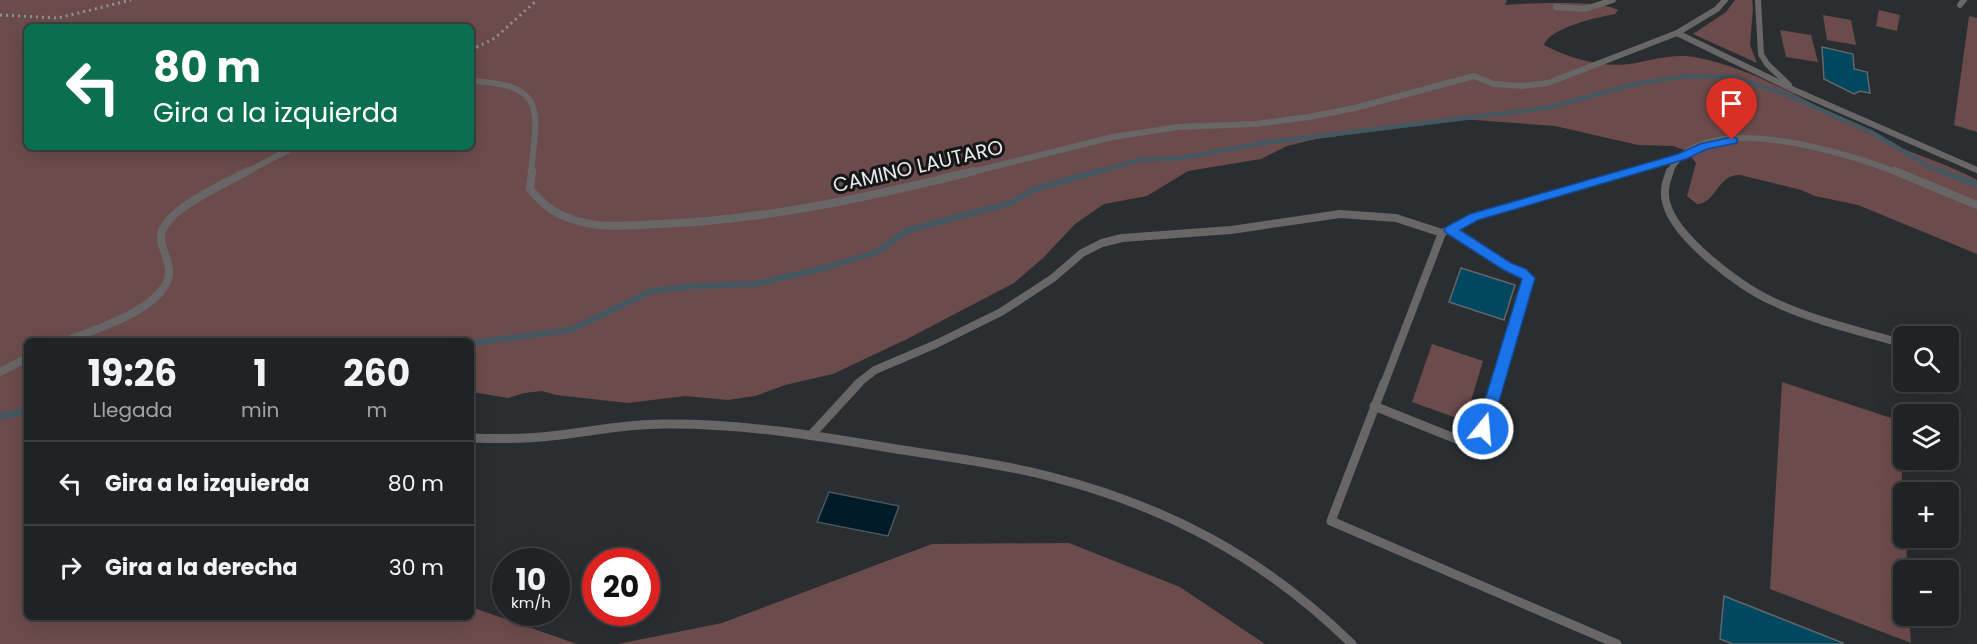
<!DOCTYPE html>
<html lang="es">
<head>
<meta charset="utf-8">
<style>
  :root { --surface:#202224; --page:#282a2c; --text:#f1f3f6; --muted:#a2a4a6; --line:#3d3f41 }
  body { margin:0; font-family:Poppins,sans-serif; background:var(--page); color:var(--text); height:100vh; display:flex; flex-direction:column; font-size:22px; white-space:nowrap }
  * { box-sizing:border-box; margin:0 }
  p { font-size:20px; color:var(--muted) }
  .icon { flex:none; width:33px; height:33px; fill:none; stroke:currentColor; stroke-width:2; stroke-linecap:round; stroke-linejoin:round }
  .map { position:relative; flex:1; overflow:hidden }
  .panel { position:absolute; left:24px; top:338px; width:450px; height:282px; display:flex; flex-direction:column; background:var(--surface); border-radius:9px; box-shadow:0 6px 24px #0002,0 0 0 2px var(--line) }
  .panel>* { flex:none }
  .hud { position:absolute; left:24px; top:24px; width:450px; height:126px; border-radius:9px; box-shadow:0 6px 24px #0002,0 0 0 2px var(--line); background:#0b6e4f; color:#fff; overflow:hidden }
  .buttons { position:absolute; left:1893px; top:326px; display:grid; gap:12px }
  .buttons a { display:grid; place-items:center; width:66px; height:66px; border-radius:9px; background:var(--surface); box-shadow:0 6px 24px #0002,0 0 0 2px var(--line); font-size:30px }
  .speed { position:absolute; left:492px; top:548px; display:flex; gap:12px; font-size:30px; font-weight:700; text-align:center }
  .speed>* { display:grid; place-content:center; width:78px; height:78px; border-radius:50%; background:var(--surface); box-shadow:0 6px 24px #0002,0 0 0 2px var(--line); line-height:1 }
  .speed small { font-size:15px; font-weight:400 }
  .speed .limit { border:9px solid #d22; background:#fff; color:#111 }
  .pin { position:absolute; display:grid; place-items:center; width:51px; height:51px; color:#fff; margin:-62px -26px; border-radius:50% 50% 50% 0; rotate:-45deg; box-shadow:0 0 6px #0007 }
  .pin .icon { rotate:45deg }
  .me { position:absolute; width:66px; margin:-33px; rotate:17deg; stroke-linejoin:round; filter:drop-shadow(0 0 4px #0008) }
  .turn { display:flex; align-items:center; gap:21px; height:126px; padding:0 30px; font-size:27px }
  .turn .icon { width:78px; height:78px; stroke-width:2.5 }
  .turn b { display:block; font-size:42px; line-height:51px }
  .eta { display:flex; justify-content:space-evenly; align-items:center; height:102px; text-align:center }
  .eta b { font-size:36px; font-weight:700; line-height:42px }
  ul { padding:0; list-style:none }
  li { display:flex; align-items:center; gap:18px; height:84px; padding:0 30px; border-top:2px solid var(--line) }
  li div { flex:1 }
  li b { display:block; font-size:22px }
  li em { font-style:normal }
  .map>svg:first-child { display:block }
</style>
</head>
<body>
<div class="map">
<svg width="1977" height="644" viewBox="0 0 1977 644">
  <rect width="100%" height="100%" fill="#2a2e30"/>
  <g fill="#6c4b4c" fill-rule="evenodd">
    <path d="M0,0H1507L1505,5C1530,3 1602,0 1618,10L1615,14C1598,17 1549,28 1544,45C1570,59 1607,69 1636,63C1657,59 1676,53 1699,58C1761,70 1827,114 1885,141C1915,155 1948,164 1977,180V254L1858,205L1815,196L1801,190L1740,175C1717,174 1716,204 1697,204L1687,196L1696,163L1687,151L1673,146L1638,145L1555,126L1460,119L1316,139L1287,146L1261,159L1188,171L1147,196L1104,204L1075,224L1043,258L1014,283L909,338L833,374L785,385L755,396L728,400L685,396L628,403L556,395L542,391L524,393L508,398L471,392V340H27V616H471V607L577,644H0ZM27,27H471V147H27Z"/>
    <polygon points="1735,0 1752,0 1753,8 1750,45 1757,63 1693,34 1726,12"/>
    <polygon points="1879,10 1900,15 1897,31 1876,26"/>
    <polygon points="1823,15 1851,20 1856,45 1827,40"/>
    <polygon points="1969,16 1977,18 1977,132 1954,125"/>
    <polygon points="1780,30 1811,35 1818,62 1786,57"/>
    <polygon points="1432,344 1483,361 1465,421 1412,402"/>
    <polygon points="1782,382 1900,421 1904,537 1906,537 1907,570 1904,570 1904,615 1909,615 1911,643 1770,589"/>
    <polygon points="1069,543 1180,587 1265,644 618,644 722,623 932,544"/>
  </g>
  <polygon fill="#001a27" stroke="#455862" stroke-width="1.5" points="829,492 899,506 888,536 817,522"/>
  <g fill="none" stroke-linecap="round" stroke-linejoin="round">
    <polyline stroke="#455862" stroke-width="4.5" points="1093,173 1139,160 1181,158 1263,143 1547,108 1635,84 1686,76 1732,77 1780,92 1871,132 1930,167 1945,173"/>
    <g stroke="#455862" stroke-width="6">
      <polyline points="1941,171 1977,185"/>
      <polyline points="471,343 571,330 651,291 694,286 756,284 828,267 877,252 908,230 1011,203 1035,189 1099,171"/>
    </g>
    <polyline stroke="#455862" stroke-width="7" points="0,416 27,411"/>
  </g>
  <g fill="#004760" stroke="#626668" stroke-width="1.5">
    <polygon points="1822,47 1853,54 1854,69 1867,72 1870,93 1860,91 1854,94 1824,79"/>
    <polygon points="1461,268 1515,285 1504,320 1449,302"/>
    <polygon points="1724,596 1843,643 1843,644 1733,644 1720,639"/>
  </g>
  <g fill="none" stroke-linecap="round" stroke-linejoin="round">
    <g stroke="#909395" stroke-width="3" stroke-dasharray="2 4" stroke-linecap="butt">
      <polyline points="0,15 58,18 131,0"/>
      <polyline points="471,50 495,38 537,0"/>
    </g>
    <g stroke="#686666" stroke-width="6">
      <polyline points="1758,0 1761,54 1767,64 1789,85"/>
      <polyline points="1960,5 1964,0"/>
      <polyline points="1556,7 1585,9 1613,0"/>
      <polyline points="1677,33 1717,9 1725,0"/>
      <path d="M471,81C548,85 537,109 531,173"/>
      <polyline points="245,173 294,147"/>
      <polyline points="968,173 1113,137 1178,127 1256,124 1309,117 1355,108 1474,76 1494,84 1522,86 1548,83 1677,33 1794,90 1977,170"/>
      <polyline points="1627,173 1682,157"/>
      <path d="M1669,173C1699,105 1850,154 1898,173"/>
    </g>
    <g stroke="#686666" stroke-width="8">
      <path d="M532,171L530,189C544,206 556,215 578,221C604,229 633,225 659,224C766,220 870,197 974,171"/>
      <path d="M1670,171C1666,182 1663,191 1666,202C1674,237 1740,287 1772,301C1814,321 1860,331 1904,344"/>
      <polyline points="1895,171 1977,205"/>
      <polyline points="1451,230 1506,266 1522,272 1529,278 1496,384"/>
      <path d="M68,340C96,329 163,309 169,275C171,259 157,244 162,231C171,207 226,183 248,171"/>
      <polyline points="1948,359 1956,361"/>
      <polyline points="0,372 27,358"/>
      <polyline points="857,384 875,370 936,344 1001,312 1053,278 1082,253 1102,243 1122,238 1231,230 1340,214 1396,218 1442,233 1474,217 1633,171"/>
      <polyline points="1384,384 1442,233"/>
    </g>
    <g stroke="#686666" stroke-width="9">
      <polyline points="1384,383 1331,521 1617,644"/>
      <polyline points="1374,406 1464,442 1479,440 1497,383"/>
      <polyline points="811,435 859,383"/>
      <path d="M471,438C498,439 524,439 551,436C588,432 625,424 663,424C741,423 818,436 896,449C946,457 998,463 1048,476C1167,506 1264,558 1352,644"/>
    </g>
  </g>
  <polygon fill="#1a73e8" stroke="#114b97" stroke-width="1.5" points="1732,137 1737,138 1737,143 1707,149 1686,159 1478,220 1460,230 1511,263 1526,269 1535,278 1491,429 1489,433 1478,433 1476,429 1522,279 1502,269 1446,233 1444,230 1446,227 1470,214 1678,154 1700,144"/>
  <g text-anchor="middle" stroke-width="6" stroke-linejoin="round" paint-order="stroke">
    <g font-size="20" fill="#e7e9ea" stroke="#141617">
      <text transform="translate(918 166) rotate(-13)" y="7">CAMINO LAUTARO</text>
    </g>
  </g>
</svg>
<div class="buttons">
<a><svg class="icon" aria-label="search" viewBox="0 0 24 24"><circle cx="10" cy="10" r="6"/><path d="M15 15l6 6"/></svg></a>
<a><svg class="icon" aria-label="layers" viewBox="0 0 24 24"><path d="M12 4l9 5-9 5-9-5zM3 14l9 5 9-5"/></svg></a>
<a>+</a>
<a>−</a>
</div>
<div class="speed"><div>10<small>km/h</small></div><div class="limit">20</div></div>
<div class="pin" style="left:1732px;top:140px;background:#d93025"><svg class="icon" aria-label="arrive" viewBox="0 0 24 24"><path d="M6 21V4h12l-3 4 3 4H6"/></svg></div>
<svg class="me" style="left:1483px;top:429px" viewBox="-20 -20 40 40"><circle r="17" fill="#1a73e8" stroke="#fff" stroke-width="3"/><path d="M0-11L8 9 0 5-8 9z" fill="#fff"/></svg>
<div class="hud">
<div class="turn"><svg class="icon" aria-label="left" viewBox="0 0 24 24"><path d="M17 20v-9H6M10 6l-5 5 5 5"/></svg><div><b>80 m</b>Gira a la izquierda</div></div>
</div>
<section class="panel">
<div class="eta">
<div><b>19:26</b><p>Llegada</p></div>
<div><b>1</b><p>min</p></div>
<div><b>260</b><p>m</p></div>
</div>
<ul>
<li><svg class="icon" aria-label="left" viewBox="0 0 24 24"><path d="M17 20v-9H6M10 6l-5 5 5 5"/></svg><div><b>Gira a la izquierda</b></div><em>80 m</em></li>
<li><svg class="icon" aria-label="right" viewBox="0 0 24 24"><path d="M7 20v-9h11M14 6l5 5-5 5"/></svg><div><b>Gira a la derecha</b></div><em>30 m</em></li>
</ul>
</section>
</div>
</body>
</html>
